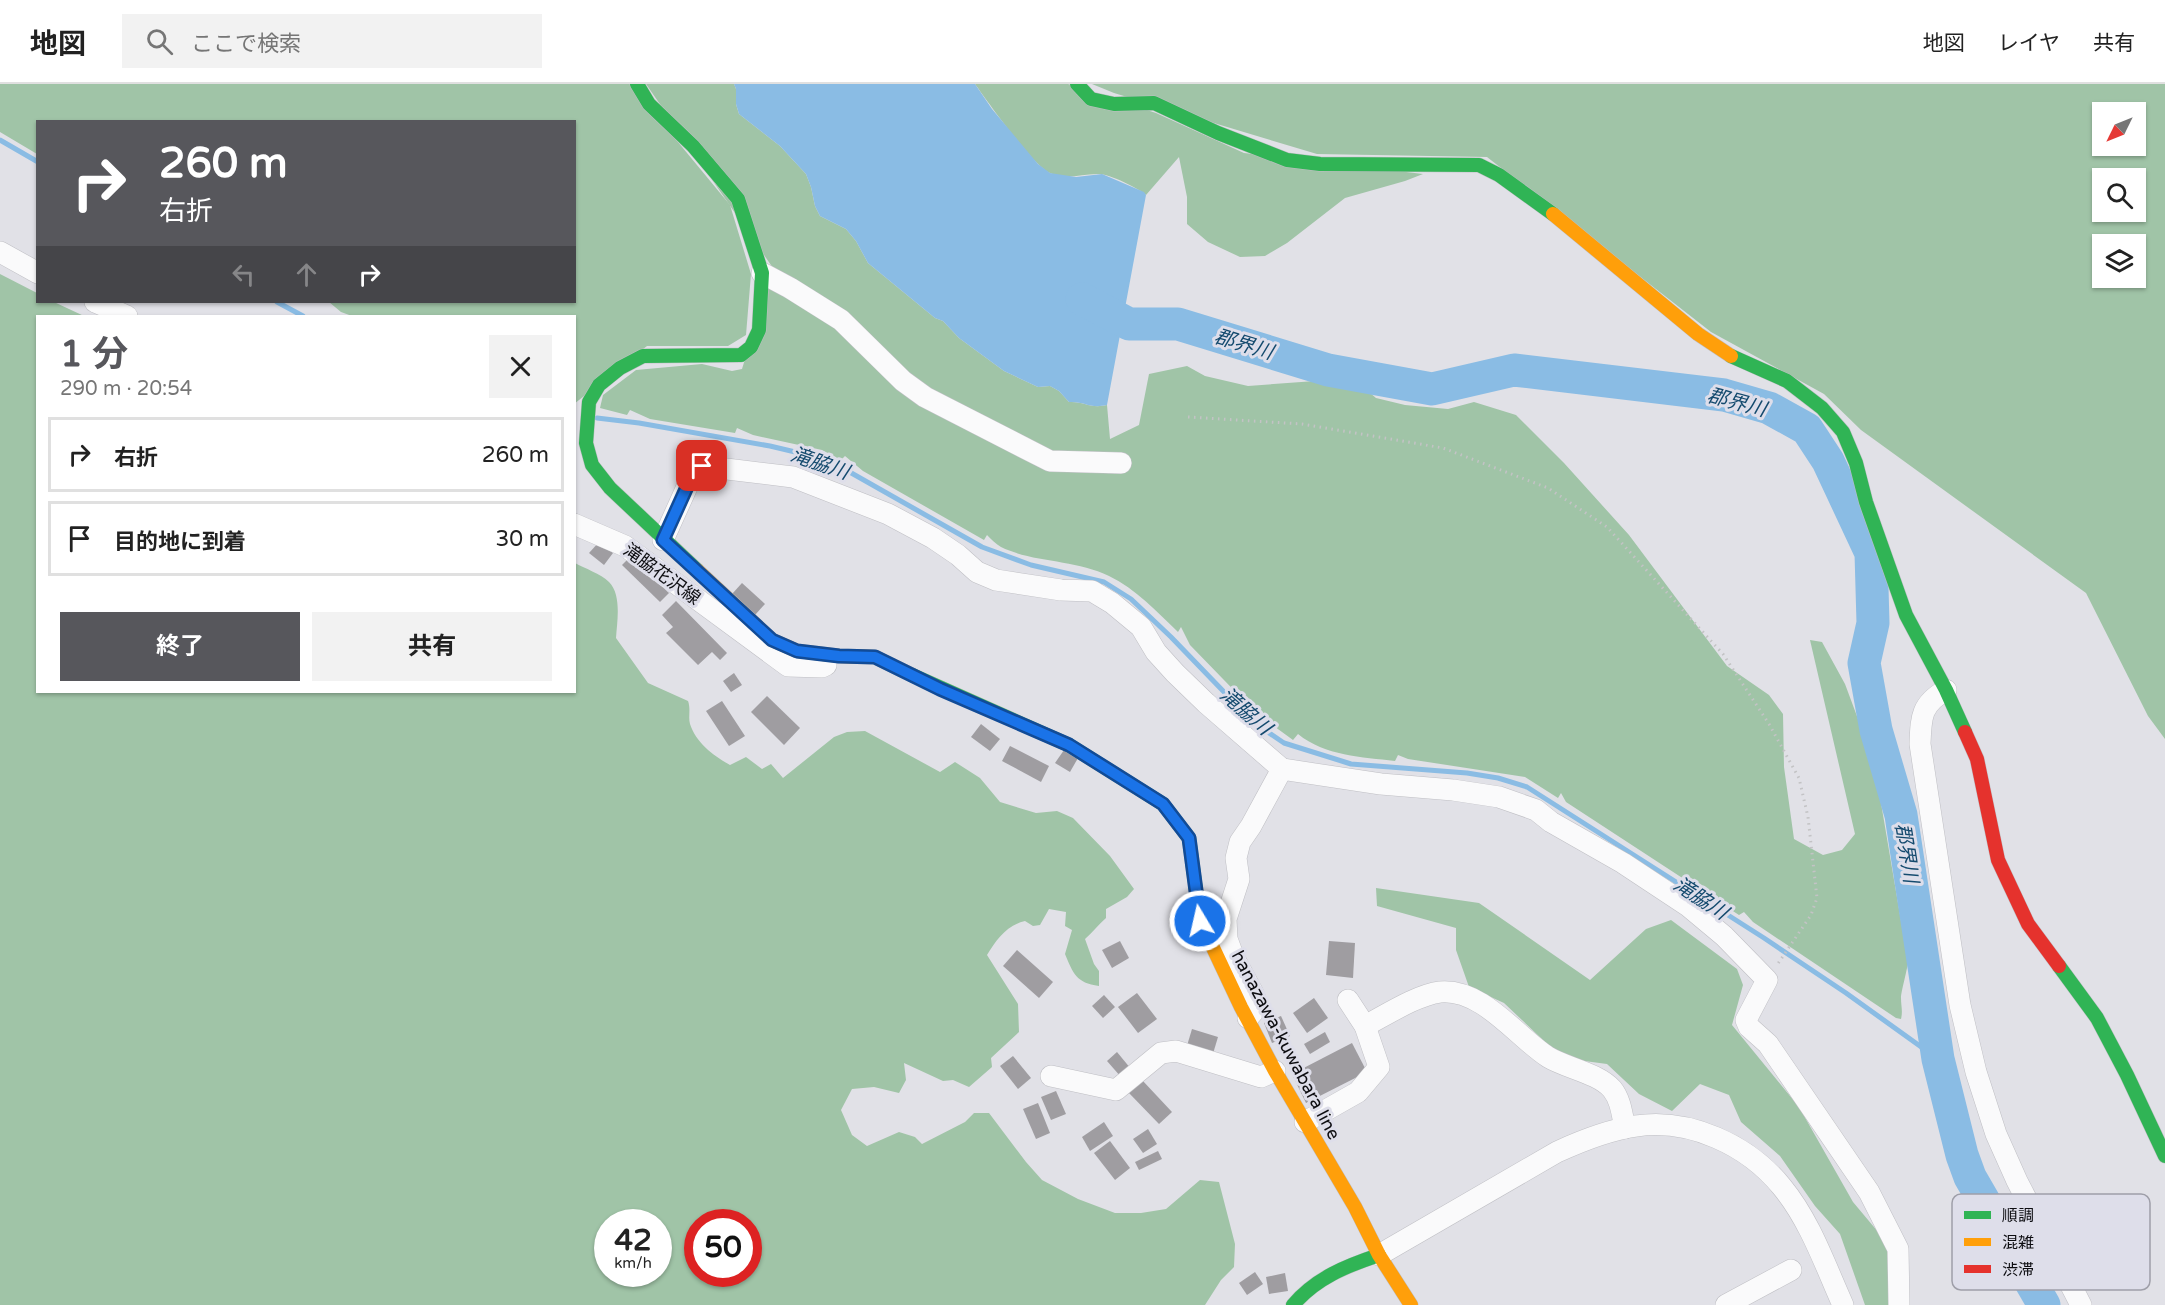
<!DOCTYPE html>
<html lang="ja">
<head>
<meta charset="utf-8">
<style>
  :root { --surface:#fff; --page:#f2f2f2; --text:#222; --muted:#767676; --line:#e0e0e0; --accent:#57575c }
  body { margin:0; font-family:"Varela Round","Noto Sans JP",sans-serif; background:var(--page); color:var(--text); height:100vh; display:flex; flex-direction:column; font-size:22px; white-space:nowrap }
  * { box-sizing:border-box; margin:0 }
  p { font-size:20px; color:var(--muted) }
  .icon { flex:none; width:33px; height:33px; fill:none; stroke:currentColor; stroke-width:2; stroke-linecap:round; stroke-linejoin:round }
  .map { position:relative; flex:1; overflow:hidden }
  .sheet { position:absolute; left:36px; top:231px; width:540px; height:378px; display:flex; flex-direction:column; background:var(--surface); border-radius:0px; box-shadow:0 2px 4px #0004 }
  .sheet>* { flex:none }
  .hud { position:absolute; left:36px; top:36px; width:540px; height:183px; border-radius:0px; box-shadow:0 2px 4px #0004; background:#57575c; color:#fff; overflow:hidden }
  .needle { width:39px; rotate:227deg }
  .fabs { position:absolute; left:2092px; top:18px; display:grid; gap:12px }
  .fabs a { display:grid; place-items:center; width:54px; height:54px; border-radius:0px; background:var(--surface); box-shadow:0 2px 4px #0004; font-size:30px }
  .speed { position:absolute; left:594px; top:1125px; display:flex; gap:12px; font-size:30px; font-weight:700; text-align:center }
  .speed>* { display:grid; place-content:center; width:78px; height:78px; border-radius:50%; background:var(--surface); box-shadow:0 2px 4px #0004; line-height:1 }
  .speed small { font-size:15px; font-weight:400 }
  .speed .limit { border:9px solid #d22; background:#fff; color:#111 }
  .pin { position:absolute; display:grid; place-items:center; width:51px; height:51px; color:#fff; margin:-26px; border-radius:12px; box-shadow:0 3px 9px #0006 }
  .me { position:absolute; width:66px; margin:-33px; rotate:351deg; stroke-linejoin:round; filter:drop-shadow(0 0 4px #0008) }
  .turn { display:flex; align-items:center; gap:21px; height:126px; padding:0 24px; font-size:27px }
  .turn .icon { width:78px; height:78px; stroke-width:2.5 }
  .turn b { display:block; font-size:42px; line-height:51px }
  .lanes { display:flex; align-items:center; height:57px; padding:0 24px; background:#0003; justify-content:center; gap:30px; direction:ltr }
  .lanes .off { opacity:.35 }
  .round { display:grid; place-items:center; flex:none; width:63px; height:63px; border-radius:0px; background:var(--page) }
  .headline { display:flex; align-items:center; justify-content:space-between; height:102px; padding:0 24px }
  h1 { font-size:36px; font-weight:700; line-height:45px; color:var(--accent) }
  .primary-button { display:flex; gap:12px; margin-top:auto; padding:12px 24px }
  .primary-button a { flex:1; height:69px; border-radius:0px; background:var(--accent); color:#fff; font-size:24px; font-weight:700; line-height:69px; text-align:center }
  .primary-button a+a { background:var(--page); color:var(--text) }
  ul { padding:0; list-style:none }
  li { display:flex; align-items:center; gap:18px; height:75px; margin:0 12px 9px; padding:0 12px; border:3px solid var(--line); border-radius:0px }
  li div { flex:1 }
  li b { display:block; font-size:22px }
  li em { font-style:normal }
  header { display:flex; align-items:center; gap:36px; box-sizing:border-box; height:84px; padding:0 30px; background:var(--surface); border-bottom:2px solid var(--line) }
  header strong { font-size:28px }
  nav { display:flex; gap:33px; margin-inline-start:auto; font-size:21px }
  .search { width:420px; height:54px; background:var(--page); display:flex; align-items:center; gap:15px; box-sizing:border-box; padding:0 21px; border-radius:0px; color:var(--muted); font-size:22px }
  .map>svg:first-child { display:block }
</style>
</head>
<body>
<header>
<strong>地図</strong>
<div class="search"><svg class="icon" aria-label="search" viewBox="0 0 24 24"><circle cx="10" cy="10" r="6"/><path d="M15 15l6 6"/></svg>ここで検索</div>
<nav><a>地図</a><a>レイヤ</a><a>共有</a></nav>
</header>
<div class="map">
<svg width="2165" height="1221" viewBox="0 0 2165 1221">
  <rect width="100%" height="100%" fill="#e1e1e7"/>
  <g fill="#a0c4a7" fill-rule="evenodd">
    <polygon points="0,0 630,0 730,121 751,190 746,251 728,262 647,262 574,320 574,232 352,232 341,228 329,218 574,218 574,38 38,38 37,70 0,48"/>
    <path d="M646,0H734L736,5V20L739,30L780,62L806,90L811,103L815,122L820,132L846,145L856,157L868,179L935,234L943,237L959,254L1004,287L1038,303L1050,302L1059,307L1069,318C1084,317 1090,325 1107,321L1110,355L1139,341L1149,290L1187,282L1205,292L1248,302L1329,296L1363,303L1376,314L1405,321L1448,325L1474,318L1516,331L1564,379L1629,451L1727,582L1769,611L1783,630L1784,683L1794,755L1823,771L1842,766L1855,750L1810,556L1822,558L1845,600L1874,678L1908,878C1907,887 1901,908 1901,914C1901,922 1903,927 1901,935L1896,934L1753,838L1744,828L1739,831L1566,718L1561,709L1558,714L1525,693L1408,675L1398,671L1395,677C1362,673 1325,672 1298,650L1293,656L1256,629L1190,561L1181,543L1178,548C1156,527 1136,505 1109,492C1075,475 1034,479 1001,463C996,460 991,455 987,451L984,456L863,387L845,372L841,376L822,366L753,351L737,344L735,349L650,335L630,326L627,331L600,324L603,311L636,286L702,280L732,287L742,285L773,184Z"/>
    <path d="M975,0H1068L1156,29L1244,69L1423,90L1405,97L1345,114L1287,159L1265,172L1240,173L1208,158L1187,140V113L1179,73L1146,111C1140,105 1109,90 1100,90C1083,89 1067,97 1050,89C1032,81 988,18 975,0Z"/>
    <path d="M1092,0H2165V655L2148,632L2086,509L1861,346L1824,310L1711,248L1487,73L1317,70L1114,9ZM2103,28H2136V62H2103ZM2103,94H2136V128H2103ZM2103,160H2136V194H2103Z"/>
    <path d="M0,190L37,209L38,218H54L84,232H38V608H574L575,479C584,484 601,490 609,498C622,511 617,538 616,554L648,599L688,617C691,625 688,633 690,640C696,659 714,672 730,681L746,673L762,685L771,680L783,694L834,653L847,648L865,647L940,688L955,678L980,694L1000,718L1036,729L1057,727L1073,734L1110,772L1134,805L1127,813L1106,825V834C1098,841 1093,848 1085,855L1094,880L1099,887V902C1076,899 1073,889 1065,870L1072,846L1065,842L1066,828L1049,825L1040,841L1033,842L1025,837C1007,841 996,856 987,871L1018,920L1019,948L991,974L992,983L969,1003L953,996L943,997L904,979L906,996L899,1009L874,1003L852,1005L841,1026L852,1051L867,1062L899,1048L915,1053L922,1060L965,1038L974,1029H989L1026,1078L1042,1096L1078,1115L1115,1129H1141L1166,1125L1200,1096L1219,1098L1235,1160L1234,1183L1221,1196L1205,1221H0ZM658,1138V1190H608V1138ZM748,1138V1190H698V1138Z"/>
    <polygon points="1376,804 1479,819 1590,896 1646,845 1671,836 1737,885 1743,901 1732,941 1799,1023 1853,1118 1889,1161 1890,1221 1865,1221 1840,1150 1815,1122 1780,1072 1741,1038 1729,1011 1700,1000 1672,1027 1639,1010 1607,980 1562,974 1504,919 1469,903 1456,866 1456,844 1377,822"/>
  </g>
  <path fill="#8abce4" d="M734,0H975L992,25L1038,80L1050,89L1076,93L1102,90L1144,108L1146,111L1107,321C1089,325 1085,317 1069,318L1059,307L1050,302L1038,303L1004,287L959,254L943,237L935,234L868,179L856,157L846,145L820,132L815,122L811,103L806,90L780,62L739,30L736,20V5Z"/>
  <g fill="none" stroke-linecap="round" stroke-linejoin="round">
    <g stroke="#8abce4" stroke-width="5">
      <polyline points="0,56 38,78"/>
      <polyline points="277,218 303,232"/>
      <polyline points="597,334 639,339 770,362 812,372 839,382 982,463 1031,481 1104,498 1131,515 1171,553 1253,638 1284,659 1351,680 1467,689 1498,694 1527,703 1764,854 1846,909 1938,975"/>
    </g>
    <polyline stroke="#8abce4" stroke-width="33" points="1082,215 1129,240 1178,240 1328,286 1432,305 1514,286 1724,311 1769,324 1807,345 1828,377 1871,469 1873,539 1864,579 1876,646 1901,731 1938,975 1962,1071 1970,1093 2044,1221"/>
  </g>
  <g fill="#9f9da1">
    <polygon points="599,458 613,469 604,481 589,469"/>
    <polygon points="630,473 669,509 660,518 622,481"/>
    <polygon points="742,499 765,520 755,531 732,510"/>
    <polygon points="676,517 727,569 720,576 712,568 698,581 666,549 673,543 662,531"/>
    <polygon points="734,589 742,601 731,608 723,597"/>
    <polygon points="767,612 800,644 784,661 751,628"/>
    <polygon points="722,617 745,652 729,662 706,627"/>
    <polygon points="981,640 1000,655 990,667 971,653"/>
    <polygon points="1010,662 1049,682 1041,698 1002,677"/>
    <polygon points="1064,666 1078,674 1070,688 1055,679"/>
    <polygon points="1120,857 1129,874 1112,884 1102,866"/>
    <polygon points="1329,857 1355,859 1353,894 1326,891"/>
    <polygon points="1017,866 1053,898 1039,914 1003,882"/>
    <polygon points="1137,909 1157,935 1138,949 1118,923"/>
    <polygon points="1104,911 1115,923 1103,934 1092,922"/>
    <polygon points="1314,914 1328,934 1307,949 1293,929"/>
    <polygon points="1281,932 1290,952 1272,959 1264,939"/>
    <polygon points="1192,945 1218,953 1212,973 1186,965"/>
    <polygon points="1325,948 1330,958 1310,970 1304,960"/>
    <polygon points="1352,959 1367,988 1306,1019 1292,990"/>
    <polygon points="1117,968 1131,985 1121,993 1107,977"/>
    <polygon points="1013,972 1031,994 1018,1005 1000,982"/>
    <polygon points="1142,996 1172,1028 1159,1040 1129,1009"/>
    <polygon points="1056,1007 1066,1030 1051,1036 1041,1013"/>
    <polygon points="1038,1019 1050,1049 1036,1055 1023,1025"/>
    <polygon points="1104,1038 1113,1052 1090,1067 1082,1053"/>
    <polygon points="1148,1045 1157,1060 1143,1069 1133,1055"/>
    <polygon points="1110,1057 1130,1084 1115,1096 1094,1069"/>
    <polygon points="1158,1067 1162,1075 1139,1086 1135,1078"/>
    <polygon points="1255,1188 1263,1200 1247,1211 1239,1199"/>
    <polygon points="1285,1189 1288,1207 1269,1210 1266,1193"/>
  </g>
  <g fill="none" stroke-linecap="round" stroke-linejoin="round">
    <defs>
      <g id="street">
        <polyline points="0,168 38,189"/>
        <polyline points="762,189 790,204 841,236 903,297 925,313 1050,377 1121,379"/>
        <polyline points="95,218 127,232"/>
        <polyline points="574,440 625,462 788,582 822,583 826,581"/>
        <polyline points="663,456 691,394 702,382 793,393 888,430 933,454 958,471 977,488 996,496 1061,506 1092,507 1112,519 1141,543 1156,568 1175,589 1206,619 1282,685 1251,742 1240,758 1236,774 1239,795 1226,835 1227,855 1234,874 1253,909 1258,922 1248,934"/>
        <path d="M1946,606C1921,620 1921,633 1920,660L1960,921L1976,988L1996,1050L2017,1097L2081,1221"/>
        <polyline points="1282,685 1381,700 1453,706 1499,713 1536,726 1551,738 1623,779 1688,822 1724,852 1767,896 1746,936 1749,943 1768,960 1869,1108 1898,1165 1899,1221"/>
        <path d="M1365,942C1386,931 1417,911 1440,908C1482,904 1517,953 1548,973C1566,984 1598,989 1612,1005C1621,1016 1622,1031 1625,1044"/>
        <polyline points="1051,992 1116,1006 1161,969 1176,967 1261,993 1275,987"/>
        <polyline points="1305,1038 1358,1008 1379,983 1365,942 1348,916"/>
        <path d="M1379,1171L1557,1068C1583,1056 1608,1046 1636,1042C1690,1034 1748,1061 1782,1103C1810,1137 1825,1181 1843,1221"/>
        <polyline points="1726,1221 1791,1186"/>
      </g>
      <g id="fast">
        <polyline points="637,0 649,20 693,62 738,115 762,189 759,246 751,263 741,271 643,272 620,284 599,301 589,318 586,359 592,381 610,404 697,486"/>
        <polyline points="1077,0 1091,15 1114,20 1154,19 1218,49 1287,76 1320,80 1479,81 1499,91 1553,130"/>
        <polyline points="1731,272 1787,297 1822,324 1843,348 1856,379 1866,418 1906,531 1946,606 1965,648"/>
        <polyline points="912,591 1069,661 1163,720 1189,754 1200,836"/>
        <polyline points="2059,882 2097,934 2127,991 2165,1072"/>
        <path d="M1293,1221C1316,1194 1346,1182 1379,1171"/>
      </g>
      <g id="slow">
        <polyline points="1553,130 1698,250 1731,272"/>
        <polyline points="697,486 772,556 797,567 839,572 875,573 912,591"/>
        <polyline points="1200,836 1241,923 1275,987 1355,1123 1379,1171 1411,1221"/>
      </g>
      <polyline id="jam" points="1965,648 1977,675 1998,776 2028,840 2059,882"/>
    </defs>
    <use href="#street" stroke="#bfbfc4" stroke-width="22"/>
    <use href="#fast" stroke="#bfbfc4" stroke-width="15"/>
    <use href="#slow" stroke="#bfbfc4" stroke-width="15"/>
    <use href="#jam" stroke="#bfbfc4" stroke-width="15"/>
    <polyline stroke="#c3c3c5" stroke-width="3" stroke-dasharray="1.5 4.5" stroke-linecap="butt" points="1188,333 1302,340 1443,364 1548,404 1607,443 1723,570 1769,640 1799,694 1808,733 1817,814 1811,831 1777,881"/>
    <use href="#street" stroke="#fafafb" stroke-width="21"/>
    <use href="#fast" stroke="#30b455" stroke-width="14"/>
    <use href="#slow" stroke="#ff9f0a" stroke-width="14"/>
    <use href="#jam" stroke="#e5322d" stroke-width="14"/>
  </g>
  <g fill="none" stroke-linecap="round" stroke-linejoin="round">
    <defs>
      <polyline id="route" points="702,382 691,394 663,456 772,556 797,567 839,572 875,573 940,605 1069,661 1163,720 1189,754 1200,837"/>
    </defs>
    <use href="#route" stroke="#114b97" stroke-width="15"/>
    <use href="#route" stroke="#1a73e8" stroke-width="10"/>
  </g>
  <g text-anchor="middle" stroke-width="6" stroke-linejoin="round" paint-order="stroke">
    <g font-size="18" fill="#0d0d11" stroke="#dedeea">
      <text transform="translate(662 490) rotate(36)" y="6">滝脇花沢線</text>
      <text transform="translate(1286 961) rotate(62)" y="6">hanazawa-kuwabara line</text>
    </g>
    <g font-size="20" font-style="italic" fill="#144a6e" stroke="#dedeea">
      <text transform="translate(1244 260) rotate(17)" y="7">郡界川</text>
      <text transform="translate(1737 318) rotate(15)" y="7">郡界川</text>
      <text transform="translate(820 379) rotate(19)" y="7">滝脇川</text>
      <text transform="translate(1246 627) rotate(41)" y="7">滝脇川</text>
      <text transform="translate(1907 769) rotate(81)" y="7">郡界川</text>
      <text transform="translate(1701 814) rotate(33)" y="7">滝脇川</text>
    </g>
  </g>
  <rect x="1952" y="1110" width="198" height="96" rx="9" fill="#dedeea" stroke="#9f9fa9" stroke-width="1.5"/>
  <rect x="1964" y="1127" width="27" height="8" fill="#30b455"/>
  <rect x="1964" y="1154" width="27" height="8" fill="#ff9f0a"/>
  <rect x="1964" y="1181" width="27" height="8" fill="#e5322d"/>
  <g font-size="16" fill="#0d0d11">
    <text x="2002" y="1137">順調</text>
    <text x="2002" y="1164">混雑</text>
    <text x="2002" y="1191">渋滞</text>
  </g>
</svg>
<div class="fabs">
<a><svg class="needle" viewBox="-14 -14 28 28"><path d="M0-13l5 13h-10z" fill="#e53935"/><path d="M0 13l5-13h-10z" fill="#767676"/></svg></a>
<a><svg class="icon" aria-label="search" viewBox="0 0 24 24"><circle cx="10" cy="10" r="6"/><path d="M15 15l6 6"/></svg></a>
<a><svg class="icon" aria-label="layers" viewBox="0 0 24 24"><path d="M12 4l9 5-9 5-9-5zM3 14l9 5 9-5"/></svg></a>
</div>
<div class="speed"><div>42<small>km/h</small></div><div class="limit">50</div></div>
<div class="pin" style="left:702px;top:382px;background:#d93025"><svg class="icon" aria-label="arrive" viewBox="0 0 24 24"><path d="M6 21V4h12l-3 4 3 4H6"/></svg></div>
<svg class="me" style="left:1200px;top:837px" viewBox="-20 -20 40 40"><circle r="17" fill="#1a73e8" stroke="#fff" stroke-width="3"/><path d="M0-11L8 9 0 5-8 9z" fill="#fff"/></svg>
<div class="hud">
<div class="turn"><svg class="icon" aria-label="right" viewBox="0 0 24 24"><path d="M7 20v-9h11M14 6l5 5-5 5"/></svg><div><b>260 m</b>右折</div></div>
<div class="lanes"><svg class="icon off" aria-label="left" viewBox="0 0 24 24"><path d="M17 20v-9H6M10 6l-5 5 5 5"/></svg><svg class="icon off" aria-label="ahead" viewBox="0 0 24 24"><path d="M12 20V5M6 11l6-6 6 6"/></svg><svg class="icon" aria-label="right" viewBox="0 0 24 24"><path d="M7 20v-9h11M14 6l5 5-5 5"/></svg></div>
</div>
<section class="sheet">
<div class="headline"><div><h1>1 分</h1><p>290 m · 20:54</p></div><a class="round"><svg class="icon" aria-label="close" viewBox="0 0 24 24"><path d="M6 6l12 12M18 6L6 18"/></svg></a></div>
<ul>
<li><svg class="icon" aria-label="right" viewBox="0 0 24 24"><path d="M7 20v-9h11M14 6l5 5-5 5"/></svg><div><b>右折</b></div><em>260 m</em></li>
<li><svg class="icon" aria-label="arrive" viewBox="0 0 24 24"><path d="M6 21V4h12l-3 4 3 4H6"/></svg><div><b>目的地に到着</b></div><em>30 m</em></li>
</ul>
<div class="primary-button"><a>終了</a><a>共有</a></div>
</section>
</div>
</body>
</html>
